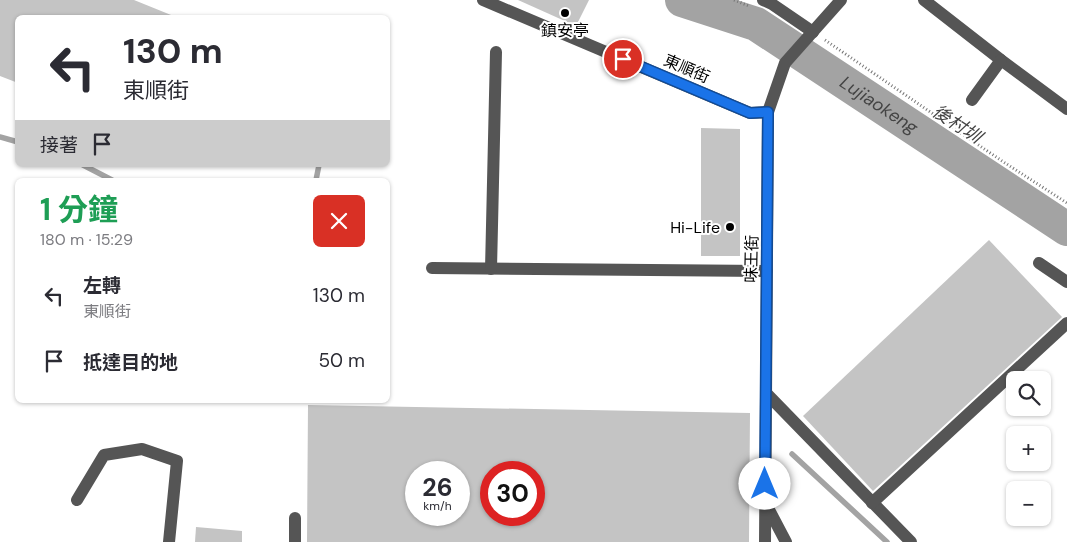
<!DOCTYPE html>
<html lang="zh-TW">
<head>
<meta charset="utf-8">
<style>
  :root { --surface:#fff; --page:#f2f2f3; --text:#2b2b33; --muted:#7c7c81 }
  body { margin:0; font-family:"DM Sans","Noto Sans TC",sans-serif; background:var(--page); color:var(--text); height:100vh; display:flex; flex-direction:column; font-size:19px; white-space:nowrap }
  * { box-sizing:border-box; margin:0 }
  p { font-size:16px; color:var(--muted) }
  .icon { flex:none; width:28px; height:28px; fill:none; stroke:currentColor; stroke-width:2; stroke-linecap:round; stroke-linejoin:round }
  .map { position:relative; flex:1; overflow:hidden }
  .panel { position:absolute; left:15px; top:178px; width:375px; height:225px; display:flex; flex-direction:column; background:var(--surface); border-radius:8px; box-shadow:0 1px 4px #0004 }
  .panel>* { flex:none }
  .banner { position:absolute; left:15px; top:15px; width:375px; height:152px; border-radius:8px; box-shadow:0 1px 4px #0004; background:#fff; color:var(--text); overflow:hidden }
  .tools { position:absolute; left:1006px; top:371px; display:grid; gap:10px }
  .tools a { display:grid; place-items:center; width:45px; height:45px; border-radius:8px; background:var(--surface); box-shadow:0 1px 4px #0004; font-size:25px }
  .speed { position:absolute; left:405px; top:461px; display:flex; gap:10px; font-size:25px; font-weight:700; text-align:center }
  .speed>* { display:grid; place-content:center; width:65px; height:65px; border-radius:50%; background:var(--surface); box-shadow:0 1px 4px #0004; line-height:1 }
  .speed small { font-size:12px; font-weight:400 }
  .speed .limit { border:8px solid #d22; background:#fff; color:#111 }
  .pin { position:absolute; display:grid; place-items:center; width:42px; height:42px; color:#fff; margin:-21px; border:2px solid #fff; border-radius:50%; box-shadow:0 1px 5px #0007 }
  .me { position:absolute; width:55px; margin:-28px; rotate:0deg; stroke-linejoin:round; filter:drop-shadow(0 0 4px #0008) }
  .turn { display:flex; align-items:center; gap:18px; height:105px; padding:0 25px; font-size:22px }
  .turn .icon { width:65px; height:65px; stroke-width:2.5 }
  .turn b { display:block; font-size:35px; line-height:42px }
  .then { display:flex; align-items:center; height:48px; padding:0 25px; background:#0003; gap:10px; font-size:19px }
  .round { display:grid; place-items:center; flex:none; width:52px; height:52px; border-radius:8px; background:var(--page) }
  .summary { display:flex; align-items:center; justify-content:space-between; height:85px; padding:0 25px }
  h1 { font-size:30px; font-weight:700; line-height:38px; color:#1e9e55 }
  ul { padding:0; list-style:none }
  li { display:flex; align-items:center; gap:15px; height:65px; padding:0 25px }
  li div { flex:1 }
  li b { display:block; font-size:19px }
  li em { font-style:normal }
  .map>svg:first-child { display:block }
</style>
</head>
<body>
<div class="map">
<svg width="1067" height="542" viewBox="0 0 1067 542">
  <rect width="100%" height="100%" fill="#fff"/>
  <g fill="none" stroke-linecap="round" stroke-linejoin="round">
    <g stroke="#a3a3a3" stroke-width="5.5">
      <polyline points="831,60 1067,213"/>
      <polyline points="0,137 18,142"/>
      <polyline points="83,165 112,180"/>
      <polyline points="316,180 319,165"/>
      <polyline points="792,454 887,542"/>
    </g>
    <path stroke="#a3a3a3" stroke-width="34" id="s1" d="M682,0L756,24L1067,229"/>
  </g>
  <g fill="#c4c4c4" fill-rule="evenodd">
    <polygon points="0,0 134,0 176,17 18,18 18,83 0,76"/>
    <polygon points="518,0 589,0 576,26"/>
    <polygon points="701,128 740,129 740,256 701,256"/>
    <polygon points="989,240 1062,317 873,491 803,416"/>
    <path d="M308,405L750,413L749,542H307ZM416,472H459V515H416ZM491,472H534V515H491Z"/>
    <polygon points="196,527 242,531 242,542 195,542"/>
  </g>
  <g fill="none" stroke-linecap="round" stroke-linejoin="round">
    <g stroke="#777" stroke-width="3" stroke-dasharray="1 2.5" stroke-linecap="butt">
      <polyline points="734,0 749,6"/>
      <polyline points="825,40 1002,161 1067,203"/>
    </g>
    <g stroke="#555" stroke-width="12">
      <polyline points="483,0 750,113 768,112"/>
      <polyline points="763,0 772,4 813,32"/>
      <polyline points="924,0 1001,60 1067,109"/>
      <polyline points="972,100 1001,60"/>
      <polyline points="1039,263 1067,282"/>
      <polyline points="432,268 767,271"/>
      <polyline points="491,269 496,52"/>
      <polyline points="766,393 911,542"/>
      <polyline points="77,500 104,455 142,449 177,461 169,542"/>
      <polyline points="872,503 1067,323"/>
      <polyline points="766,504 786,542"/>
      <polyline points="295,518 295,542"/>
      <polyline points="765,542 768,112 785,63 841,0"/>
    </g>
  </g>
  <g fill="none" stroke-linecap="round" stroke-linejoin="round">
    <defs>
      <polyline id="route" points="623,59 750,113 768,112 765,484"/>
    </defs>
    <use href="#route" stroke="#114b97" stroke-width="12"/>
    <use href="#route" stroke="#1a73e8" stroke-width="9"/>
  </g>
  <g fill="#000" stroke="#fff" stroke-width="2">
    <circle cx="565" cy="13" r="5"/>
    <circle cx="730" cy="227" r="5"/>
  </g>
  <g text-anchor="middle" stroke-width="4" stroke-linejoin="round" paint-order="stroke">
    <g font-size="16" fill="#000" stroke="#fff">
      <text x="565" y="36">鎮安亭</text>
      <text x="720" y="233" text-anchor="end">Hi-Life</text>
    </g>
    <g font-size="16" fill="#000" stroke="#fff">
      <text transform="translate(687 68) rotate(23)" y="6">東順街</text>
      <text transform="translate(751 259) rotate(-89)" y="6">味王街</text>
    </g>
    <g font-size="18" font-style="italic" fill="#444" stroke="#fff">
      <text dy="6" stroke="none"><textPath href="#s1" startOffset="225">Lujiaokeng</textPath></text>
      <text transform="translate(957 124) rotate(33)" y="6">後村圳</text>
    </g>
  </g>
</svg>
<div class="tools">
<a><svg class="icon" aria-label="search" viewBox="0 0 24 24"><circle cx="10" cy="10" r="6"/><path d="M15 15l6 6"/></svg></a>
<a>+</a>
<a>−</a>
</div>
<div class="speed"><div>26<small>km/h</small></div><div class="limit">30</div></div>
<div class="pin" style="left:623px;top:59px;background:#d93025"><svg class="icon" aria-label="arrive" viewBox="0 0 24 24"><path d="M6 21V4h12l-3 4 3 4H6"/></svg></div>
<svg class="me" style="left:765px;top:484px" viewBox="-20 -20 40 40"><circle r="19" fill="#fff"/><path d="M0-13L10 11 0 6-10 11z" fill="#1a73e8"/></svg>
<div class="banner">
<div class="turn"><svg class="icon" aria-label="left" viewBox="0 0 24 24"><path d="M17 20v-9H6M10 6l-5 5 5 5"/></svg><div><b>130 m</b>東順街</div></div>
<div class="then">接著<svg class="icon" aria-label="arrive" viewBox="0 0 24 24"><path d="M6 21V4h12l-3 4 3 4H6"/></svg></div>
</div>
<section class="panel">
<div class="summary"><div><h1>1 分鐘</h1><p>180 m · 15:29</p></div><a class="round" style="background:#d93025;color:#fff"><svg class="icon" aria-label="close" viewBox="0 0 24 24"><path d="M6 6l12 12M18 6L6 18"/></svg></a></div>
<ul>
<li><svg class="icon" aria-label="left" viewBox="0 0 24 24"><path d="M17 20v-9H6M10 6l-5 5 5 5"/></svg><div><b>左轉</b><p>東順街</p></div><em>130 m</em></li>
<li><svg class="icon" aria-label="arrive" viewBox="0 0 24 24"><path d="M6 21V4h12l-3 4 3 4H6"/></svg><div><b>抵達目的地</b></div><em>50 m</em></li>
</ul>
</section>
</div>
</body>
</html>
